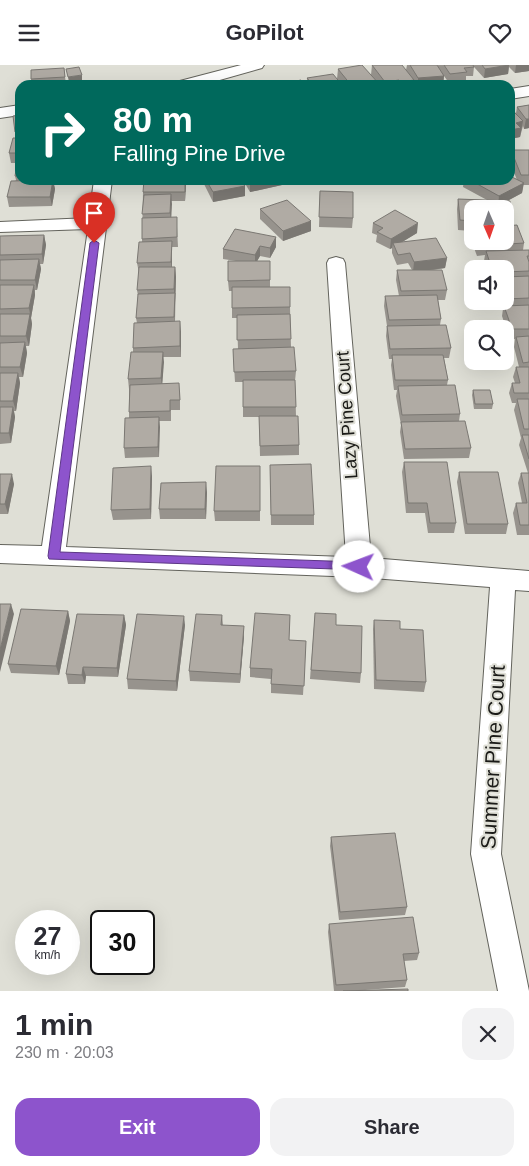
<!DOCTYPE html>
<html lang="en">
<head>
<meta charset="utf-8">
<style>
  :root { --surface:#fff; --page:#f2f2f3; --text:#2b2b33; --muted:#7c7c81; --accent:#8d54cc }
  body { margin:0; font-family:Helvetica,sans-serif; background:var(--page); color:var(--text); height:100vh; display:flex; flex-direction:column; font-size:19px; white-space:nowrap }
  * { box-sizing:border-box; margin:0 }
  p { font-size:16px; color:var(--muted) }
  .icon { flex:none; width:28px; height:28px; fill:none; stroke:currentColor; stroke-width:2; stroke-linecap:round; stroke-linejoin:round }
  .map { position:relative; height:926px; overflow:hidden }
  .panel { display:flex; flex-direction:column; background:var(--surface); flex:1 }
  .panel>* { flex:none }
  .banner { position:absolute; left:15px; top:15px; width:500px; height:105px; border-radius:15px; box-shadow:0 5px 20px #0002; background:#00695c; color:#fff; overflow:hidden }
  .needle { width:32px; rotate:178deg }
  .tools { position:absolute; left:464px; top:135px; display:grid; gap:10px }
  .tools a { display:grid; place-items:center; width:50px; height:50px; border-radius:10px; background:var(--surface); box-shadow:0 5px 20px #0002; font-size:25px }
  .speed { position:absolute; left:15px; top:845px; display:flex; gap:10px; font-size:25px; font-weight:700; text-align:center }
  .speed>* { display:grid; place-content:center; width:65px; height:65px; border-radius:50%; background:var(--surface); box-shadow:0 5px 20px #0002; line-height:1 }
  .speed small { font-size:12px; font-weight:400 }
  .speed .limit { border:2px solid #111; border-radius:8px; background:#fff; color:#111 }
  .pin { position:absolute; display:grid; place-items:center; width:42px; height:42px; color:#fff; margin:-51px -21px; border-radius:50% 50% 50% 0; rotate:-45deg; box-shadow:0 0 5px #0007 }
  .pin .icon { rotate:45deg }
  .me { position:absolute; width:55px; margin:-28px; rotate:272deg; stroke-linejoin:round; filter:drop-shadow(0 0 4px #0008) }
  .turn { display:flex; align-items:center; gap:18px; height:105px; padding:0 15px; font-size:22px }
  .turn .icon { width:65px; height:65px; stroke-width:2.5 }
  .turn b { display:block; font-size:35px; line-height:42px }
  .round { display:grid; place-items:center; flex:none; width:52px; height:52px; border-radius:15px; background:var(--page) }
  .headline { display:flex; align-items:center; justify-content:space-between; height:85px; padding:0 15px }
  h1 { font-size:30px; font-weight:700; line-height:38px }
  .button { display:flex; gap:10px; margin-top:auto; padding:10px 15px }
  .button a { flex:1; height:58px; border-radius:15px; background:var(--accent); color:#fff; font-size:20px; font-weight:700; line-height:58px; text-align:center }
  .button a+a { background:var(--page); color:var(--text) }
  header { display:flex; justify-content:space-between; align-items:center; height:65px; padding:0 15px; background:var(--surface); font-size:22px; font-weight:700 }
  .map>svg:first-child { display:block }
</style>
</head>
<body>
<header><svg class="icon" aria-label="menu" viewBox="0 0 24 24"><path d="M4 6h16M4 12h16M4 18h16"/></svg>GoPilot<svg class="icon" aria-label="heart" viewBox="0 0 24 24"><path d="M12 20l-8-8c-3-5 5-10 8-4 3-6 11-1 8 4z"/></svg></header>
<div class="map">
<svg width="529" height="926" viewBox="0 0 529 926">
  <rect width="100%" height="100%" fill="#dfdfd6"/>
  <g fill="none" stroke-linecap="round" stroke-linejoin="round">
    <defs>
      <g id="minor">
        <polygon points="241,0 264,0 262,3 202,20 173,20 176,17"/>
        <polygon points="529,21 529,31 510,34 510,24"/>
        <polygon points="20,40 20,50 0,53 0,43"/>
        <polygon points="94,115 112,115 66,482 346,492 327,198 329,194 336,192 343,194 345,198 371,493 529,506 529,526 515,525 501,789 529,926 498,926 471,789 490,522 359,512 0,498 0,480 42,481 88,164 0,167 0,157 89,153"/>
      </g>
    </defs>
    <use href="#minor" stroke="#63635c" stroke-width="2"/>
    <use href="#minor" fill="#fff" fill-rule="evenodd"/>
  </g>
  <g fill="#97938d">
    <polygon points="372,0 406,5 407,0 437,0 438,1 438,0 529,0 529,6 515,8 509,2 508,9 484,13 474,2 473,11 466,11 466,17 449,18 444,11 443,20 416,20 414,18 414,20 343,20 337,14 338,4 377,18 371,10"/>
    <polygon points="64,3 66,20 32,20 31,14"/>
    <polygon points="307,13 342,20 307,20"/>
    <polygon points="529,40 529,63 524,64 523,61 520,72 510,74 510,43 516,48 517,42"/>
    <polygon points="20,50 20,115 58,115 57,120 54,120 55,124 52,141 9,142 7,132 16,115 15,111 17,98 11,98 9,88 16,73 15,67"/>
    <polygon points="511,85 529,85 529,120 523,120 522,128 507,136 511,147 509,157 505,157 505,144 472,144 472,176 505,176 524,178 523,185 529,185 529,470 517,470 513,448 516,438 522,438 518,418 521,408 528,408 519,380 521,373 514,345 516,338 512,338 509,328 512,318 515,318 513,312 516,302 519,302 514,282 515,274 510,275 502,251 503,244 491,245 488,236 505,236 505,204 486,204 484,196 485,190 477,191 470,172 471,166 458,165 457,144 458,134 487,135 463,122 464,115 517,115 510,97"/>
    <polygon points="202,115 241,115 245,121 245,131 213,137"/>
    <polygon points="243,115 282,115 282,120 250,127"/>
    <polygon points="186,118 185,136 171,136 171,152 177,162 178,182 172,182 172,202 175,202 176,212 175,257 181,267 181,292 163,292 162,319 180,328 180,345 171,345 171,356 159,356 159,392 125,393 124,383 129,353 129,324 128,314 133,287 133,283 137,258 136,253 138,231 137,225 139,208 137,198 142,177 143,127"/>
    <polygon points="320,126 353,153 352,163 319,162"/>
    <polygon points="260,144 311,156 311,166 283,176 260,154"/>
    <polygon points="373,158 417,168 402,177 447,193 445,203 433,205 447,225 445,235 438,235 441,254 440,260 451,283 449,293 444,293 448,315 447,320 460,349 459,356 471,383 469,393 404,394 400,367 401,360 396,331 397,325 394,325 391,300 392,294 389,294 386,271 387,261 384,241 385,231 399,231 396,215 397,205 412,205 408,198 397,200 392,188 392,183 390,184 376,177 377,170 372,168"/>
    <polygon points="44,170 46,180 43,199 40,199 41,204 37,225 35,225 35,230 31,253 32,259 29,281 26,281 27,288 23,312 19,312 20,318 16,346 14,346 15,352 11,378 0,379 0,171"/>
    <polygon points="276,172 276,182 270,193 260,191 257,196 270,215 270,222 290,242 291,282 296,306 295,316 296,351 299,380 299,390 260,391 259,352 243,352 243,317 235,317 233,284 238,284 237,253 232,253 232,226 229,226 228,216 236,196 223,194 223,184"/>
    <polygon points="473,325 493,339 492,344 474,344 472,330"/>
    <polygon points="404,397 456,458 454,468 428,468 425,448 406,448 402,407"/>
    <polygon points="270,400 314,450 314,460 271,460"/>
    <polygon points="260,401 260,456 215,456 214,446"/>
    <polygon points="459,407 508,459 506,469 465,469 457,417"/>
    <polygon points="0,409 14,419 8,449 0,449"/>
    <polygon points="152,411 151,454 113,455 111,445"/>
    <polygon points="207,427 206,454 160,454 159,444"/>
    <polygon points="68,546 70,556 59,610 11,608 8,599"/>
    <polygon points="315,548 336,560 361,608 360,618 310,614"/>
    <polygon points="124,550 126,560 118,612 86,611 85,619 68,619 66,609"/>
    <polygon points="222,550 223,560 244,571 240,618 190,616 189,606"/>
    <polygon points="290,550 289,575 306,576 303,630 271,628 271,614 250,612 250,603"/>
    <polygon points="374,555 400,564 426,617 424,627 374,624 373,564"/>
    <polygon points="185,560 177,626 128,624 127,614"/>
    <polygon points="331,772 407,842 405,850 339,855 330,781"/>
    <polygon points="329,859 419,888 417,895 404,896 407,915 405,922 352,926 334,926 328,867"/>
  </g>
  <g fill="#7b7873">
    <polygon points="509,0 508,9 484,13 485,4"/>
    <polygon points="516,0 529,0 529,6 515,8"/>
    <polygon points="82,10 82,15 69,17 68,12"/>
    <polygon points="444,11 443,20 418,20 418,13"/>
    <polygon points="399,15 398,20 385,20 385,17"/>
    <polygon points="414,15 414,20 400,20 400,17"/>
    <polygon points="526,54 529,54 529,63 524,64"/>
    <polygon points="523,56 520,72 510,74 510,65 516,58"/>
    <polygon points="53,115 55,124 52,141 50,132"/>
    <polygon points="185,115 186,115 186,118 185,136"/>
    <polygon points="259,115 282,115 282,120 250,127 250,117"/>
    <polygon points="524,118 522,128 498,141 499,131"/>
    <polygon points="245,121 245,131 213,137 213,127"/>
    <polygon points="171,129 172,139 171,158 170,148"/>
    <polygon points="311,156 311,166 283,176 283,166"/>
    <polygon points="418,158 417,168 394,182 393,178 392,183 390,184 391,174"/>
    <polygon points="44,170 46,180 43,199 42,189"/>
    <polygon points="276,172 276,182 270,193 270,183"/>
    <polygon points="172,176 172,207 171,197"/>
    <polygon points="260,181 260,191 255,200 255,190"/>
    <polygon points="447,193 445,203 413,207 414,197"/>
    <polygon points="39,194 41,204 37,225 35,215"/>
    <polygon points="175,202 176,212 174,262 174,224"/>
    <polygon points="34,220 35,230 31,253 32,259 29,281 26,271 30,249 29,243"/>
    <polygon points="180,256 181,267 181,292 180,281"/>
    <polygon points="25,277 27,288 23,312 20,302"/>
    <polygon points="163,287 164,297 162,323 161,313"/>
    <polygon points="18,308 20,318 16,346 13,336"/>
    <polygon points="13,342 15,352 11,378 9,368"/>
    <polygon points="159,352 160,362 159,392 158,382"/>
    <polygon points="151,401 152,411 151,454 150,444"/>
    <polygon points="12,409 14,419 8,449 5,439"/>
    <polygon points="206,417 207,427 206,454 205,444"/>
    <polygon points="11,539 14,549 0,607 0,585"/>
    <polygon points="68,546 70,556 59,610 56,601"/>
    <polygon points="124,550 126,560 118,612 117,603"/>
    <polygon points="184,551 185,560 177,626 176,616"/>
    <polygon points="244,561 244,571 240,618 240,609"/>
    <polygon points="83,602 86,611 85,619 82,610"/>
  </g>
  <g fill="#b0aba4" stroke="#7b7873">
    <polygon points="362,0 380,20 351,20 338,4"/>
    <polygon points="372,0 402,0 414,15 400,17 399,15 385,17"/>
    <polygon points="410,0 437,0 444,11 418,13"/>
    <polygon points="444,0 473,0 474,2 464,3 467,7 450,9"/>
    <polygon points="482,0 509,0 485,4"/>
    <polygon points="79,2 82,10 68,12 66,4"/>
    <polygon points="64,3 65,12 31,14 31,5"/>
    <polygon points="333,9 342,20 313,20 307,13"/>
    <polygon points="301,15 305,20 276,20"/>
    <polygon points="529,40 529,54 526,54 517,42"/>
    <polygon points="510,43 523,56 516,58 521,63 510,65"/>
    <polygon points="20,50 20,66 15,67 13,51"/>
    <polygon points="13,73 20,73 20,88 9,88"/>
    <polygon points="511,85 529,85 529,110 521,110"/>
    <polygon points="18,93 20,93 20,111 15,111"/>
    <polygon points="510,111 524,118 499,131 470,115 510,115"/>
    <polygon points="53,115 50,132 7,132 11,116"/>
    <polygon points="144,115 185,115 185,127 143,127"/>
    <polygon points="206,115 241,115 245,121 213,127"/>
    <polygon points="249,115 259,115 250,117"/>
    <polygon points="320,126 353,127 353,153 319,152"/>
    <polygon points="171,129 170,148 142,149 144,130"/>
    <polygon points="458,134 510,136 511,147 505,147 505,144 472,144 472,156 460,155"/>
    <polygon points="287,135 311,156 283,166 260,144"/>
    <polygon points="395,145 418,158 391,174 377,167 383,163 373,158"/>
    <polygon points="177,152 177,172 142,174 142,153"/>
    <polygon points="517,160 524,178 478,181 477,176 505,176 505,161"/>
    <polygon points="235,164 276,172 270,183 260,181 255,190 223,184"/>
    <polygon points="44,170 42,189 0,190 0,171"/>
    <polygon points="436,173 447,193 414,197 410,188 398,190 393,178"/>
    <polygon points="172,176 171,197 137,198 139,177"/>
    <polygon points="529,185 529,191 527,191 529,197 529,206 505,207 505,204 492,204 486,186"/>
    <polygon points="39,194 35,215 0,215 0,195"/>
    <polygon points="228,196 270,196 270,215 228,216"/>
    <polygon points="139,202 175,202 174,224 137,225"/>
    <polygon points="397,205 442,205 447,225 401,226"/>
    <polygon points="529,211 529,233 505,234 505,212"/>
    <polygon points="0,220 34,220 29,243 0,244"/>
    <polygon points="232,222 290,222 290,242 232,243"/>
    <polygon points="175,228 174,252 136,253 138,229"/>
    <polygon points="437,230 441,254 389,255 385,231"/>
    <polygon points="529,240 529,264 512,264 504,241"/>
    <polygon points="0,249 30,249 26,271 0,271"/>
    <polygon points="290,249 291,274 237,275 237,250"/>
    <polygon points="180,256 180,281 133,283 134,258"/>
    <polygon points="446,260 451,283 390,284 387,261"/>
    <polygon points="529,271 529,297 523,298 516,272"/>
    <polygon points="25,277 20,302 0,302 0,278"/>
    <polygon points="294,282 296,306 234,307 233,284"/>
    <polygon points="131,287 163,287 161,313 128,314"/>
    <polygon points="392,290 443,290 448,315 395,315"/>
    <polygon points="516,302 529,302 529,328 514,328 512,318 520,318"/>
    <polygon points="0,308 18,308 13,336 0,336"/>
    <polygon points="243,315 295,315 296,342 243,342"/>
    <polygon points="179,318 180,335 170,335 170,346 129,347 130,320"/>
    <polygon points="455,320 460,349 402,350 398,321"/>
    <polygon points="473,325 490,325 493,339 475,339"/>
    <polygon points="517,334 529,334 529,364 524,364"/>
    <polygon points="0,342 13,342 9,368 0,368"/>
    <polygon points="259,351 298,351 299,380 260,381"/>
    <polygon points="159,352 158,382 124,383 125,353"/>
    <polygon points="465,356 471,383 405,384 401,357"/>
    <polygon points="522,370 529,370 529,394"/>
    <polygon points="404,397 447,397 456,458 430,458 427,438 408,438"/>
    <polygon points="311,399 314,450 271,450 270,400"/>
    <polygon points="151,401 150,444 111,445 113,403"/>
    <polygon points="216,401 260,401 260,446 214,446"/>
    <polygon points="459,407 498,407 508,459 467,459"/>
    <polygon points="521,408 529,408 529,460 520,460 516,438 527,438"/>
    <polygon points="0,409 12,409 5,439 0,439"/>
    <polygon points="206,417 205,444 159,444 161,418"/>
    <polygon points="0,539 11,539 0,585"/>
    <polygon points="21,544 68,546 56,601 8,599"/>
    <polygon points="255,548 290,550 289,575 306,576 304,621 271,619 272,604 250,603"/>
    <polygon points="315,548 336,549 336,560 362,561 361,608 311,605"/>
    <polygon points="77,549 124,550 117,603 83,602 82,610 66,609"/>
    <polygon points="137,549 184,551 176,616 127,614"/>
    <polygon points="196,549 222,550 221,560 244,561 240,609 189,606"/>
    <polygon points="374,555 400,556 400,564 423,565 426,617 376,615"/>
    <polygon points="395,768 407,842 340,847 331,772"/>
    <polygon points="413,852 419,888 403,889 407,915 336,920 329,859"/>
    <polygon points="408,924 408,926 343,926"/>
  </g>
  <polygon fill="#8d54cc" stroke="#5c3785" points="94,175 99,178 60,487 359,497 363,498 365,502 363,505 49,494 48,491 90,178"/>
  <g text-anchor="middle" stroke-width="4" stroke-linejoin="round" paint-order="stroke">
    <g font-size="18" fill="#1b1b18" stroke="#dfdfd6">
      <text transform="translate(347 350) rotate(-94)" y="6">Lazy Pine Court</text>
    </g>
    <g font-size="21" fill="#1b1b18" stroke="#dfdfd6">
      <text transform="translate(493 692) rotate(-87)" y="7">Summer Pine Court</text>
    </g>
  </g>
</svg>
<div class="tools">
<a><svg class="needle" viewBox="-14 -14 28 28"><path d="M0-13l5 13h-10z" fill="#e53935"/><path d="M0 13l5-13h-10z" fill="#7c7c81"/></svg></a>
<a><svg class="icon" aria-label="sound" viewBox="0 0 24 24"><path d="M4 9h4l5-4v14l-5-4H4zM17 9q2 3 0 6"/></svg></a>
<a><svg class="icon" aria-label="search" viewBox="0 0 24 24"><circle cx="10" cy="10" r="6"/><path d="M15 15l6 6"/></svg></a>
</div>
<div class="speed"><div>27<small>km/h</small></div><div class="limit">30</div></div>
<div class="pin" style="left:94px;top:178px;background:#d93025"><svg class="icon" aria-label="arrive" viewBox="0 0 24 24"><path d="M6 21V4h12l-3 4 3 4H6"/></svg></div>
<svg class="me" style="left:359px;top:502px" viewBox="-20 -20 40 40"><circle r="19" fill="#fff"/><path d="M0-13L10 11 0 6-10 11z" fill="#8d54cc"/></svg>
<div class="banner">
<div class="turn"><svg class="icon" aria-label="right" viewBox="0 0 24 24"><path d="M7 20v-9h11M14 6l5 5-5 5"/></svg><div><b>80 m</b>Falling Pine Drive</div></div>
</div>
</div>
<section class="panel">
<div class="headline"><div><h1>1 min</h1><p>230 m · 20:03</p></div><a class="round"><svg class="icon" aria-label="close" viewBox="0 0 24 24"><path d="M6 6l12 12M18 6L6 18"/></svg></a></div>
<div class="button"><a>Exit</a><a>Share</a></div>
</section>
</body>
</html>
